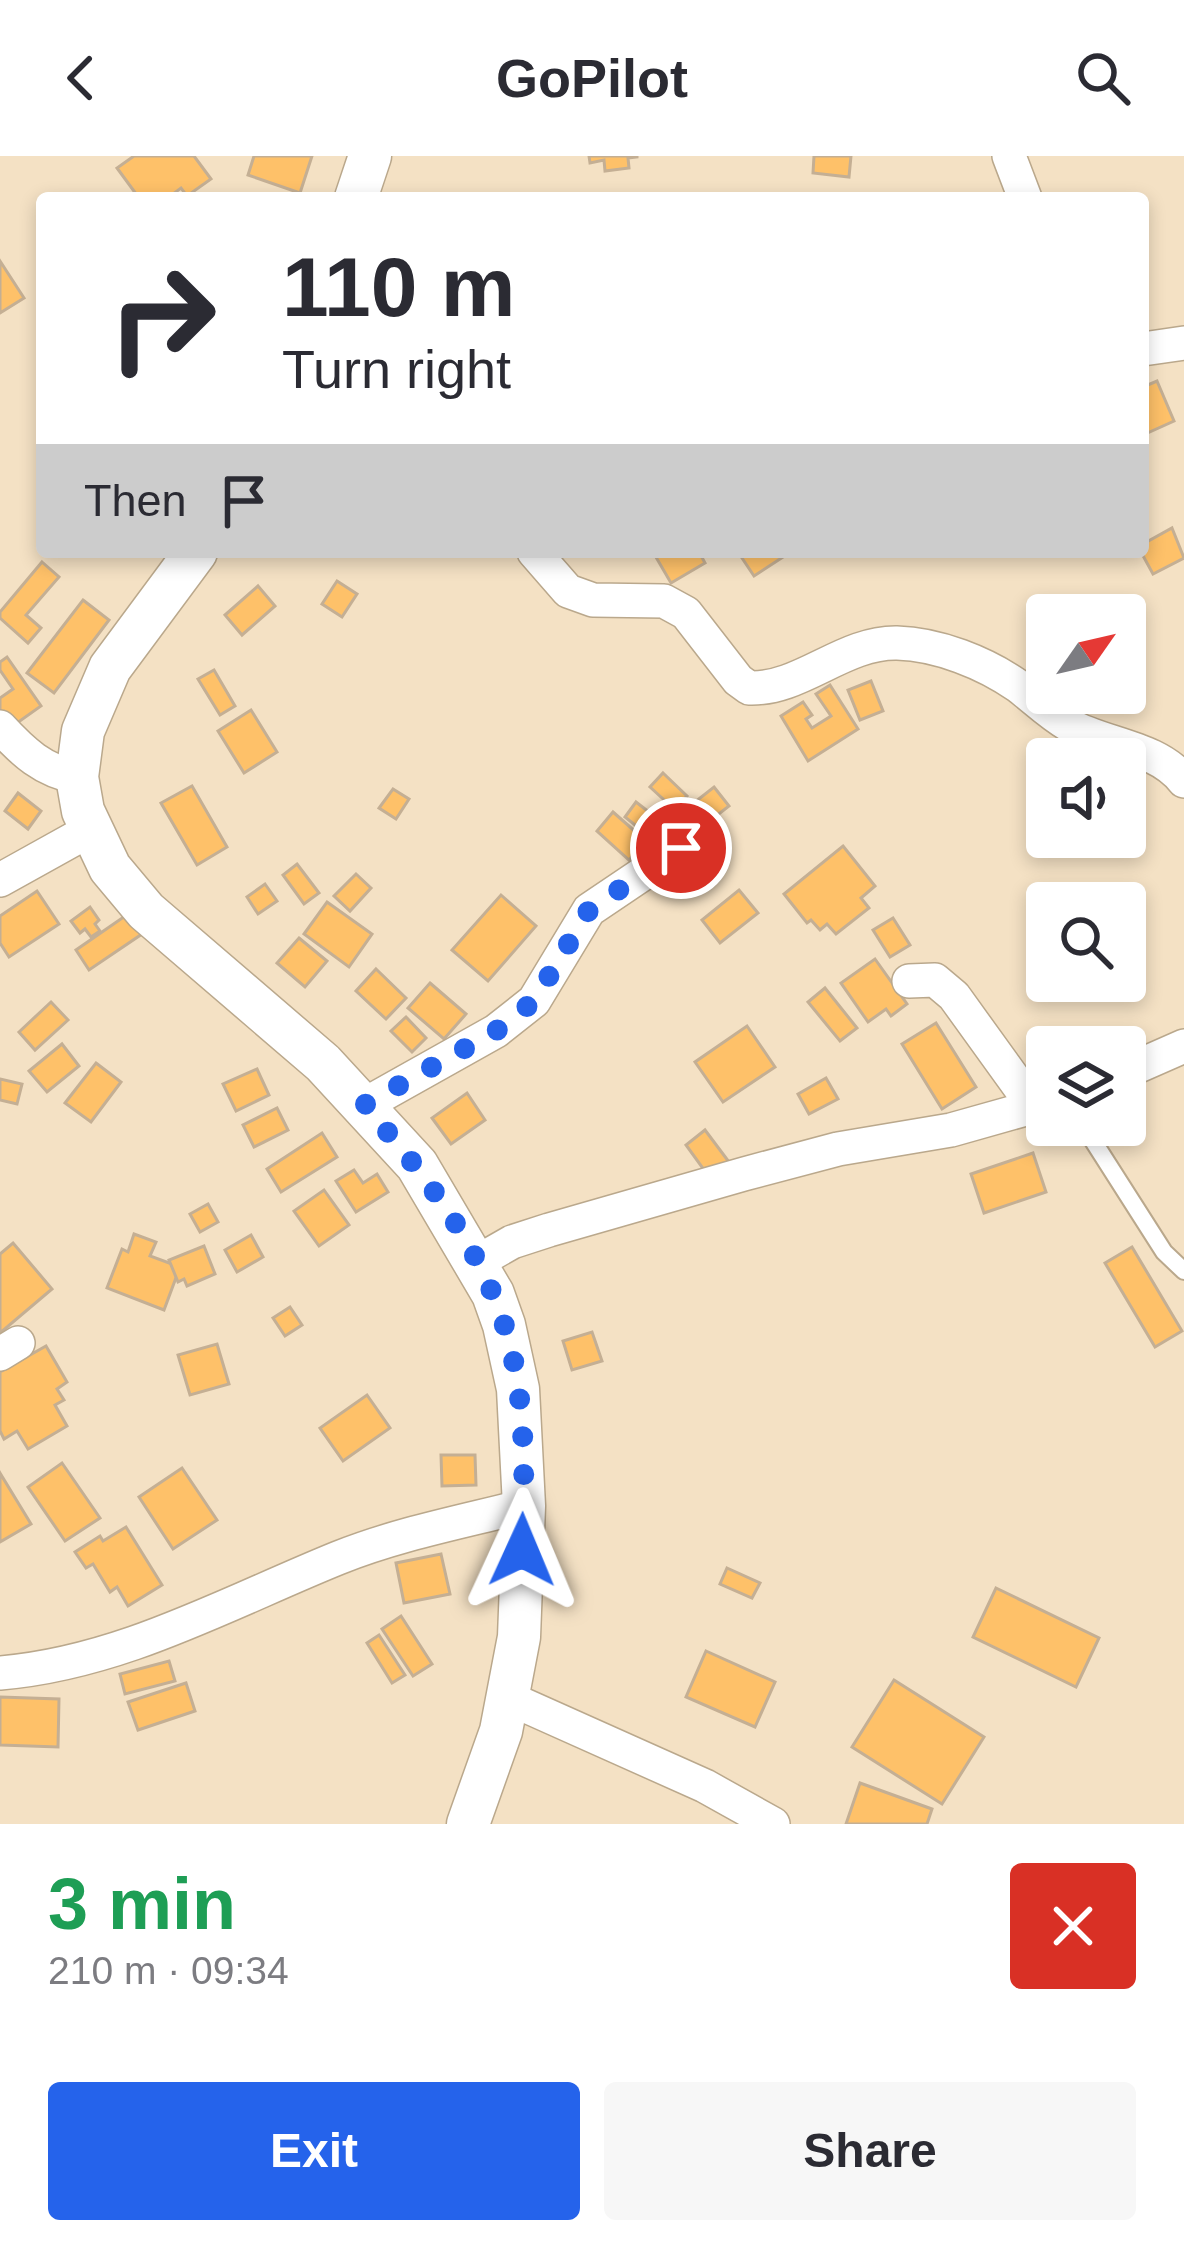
<!DOCTYPE html>
<html lang="en">
<head>
<meta charset="utf-8">
<style>
  :root { --surface:#fff; --page:#f7f7f7; --text:#2b2b33; --muted:#7c7c81; --accent:#2563eb }
  body { margin:0; font-family:Helvetica,sans-serif; background:var(--page); color:var(--text); height:100vh; display:flex; flex-direction:column; font-size:45px; white-space:nowrap }
  * { box-sizing:border-box; margin:0 }
  p { font-size:39px; color:var(--muted) }
  .icon { flex:none; width:66px; height:66px; fill:none; stroke:currentColor; stroke-width:2; stroke-linecap:round; stroke-linejoin:round }
  .map { position:relative; height:1668px; overflow:hidden }
  .details { display:flex; flex-direction:column; background:var(--surface); flex:1 }
  .details>* { flex:none }
  .top-card { position:absolute; left:36px; top:36px; width:1113px; height:366px; border-radius:12px; box-shadow:0 6px 18px #0003; background:#fff; color:var(--text); overflow:hidden }
  .needle { width:78px; rotate:56deg }
  .tools { position:absolute; left:1026px; top:438px; display:grid; gap:24px }
  .tools a { display:grid; place-items:center; width:120px; height:120px; border-radius:12px; background:var(--surface); box-shadow:0 6px 18px #0003; font-size:60px }
  .pin { position:absolute; display:grid; place-items:center; width:102px; height:102px; color:#fff; margin:-51px; border:6px solid #fff; border-radius:50%; box-shadow:0 3px 12px #0007 }
  .me { position:absolute; width:132px; margin:-66px; rotate:1deg; stroke-linejoin:round; filter:drop-shadow(0 0 9px #0008) }
  .turn { display:flex; align-items:center; gap:42px; height:252px; padding:0 48px; font-size:54px }
  .turn .icon { width:156px; height:156px; stroke-width:2.5 }
  .turn b { display:block; font-size:84px; line-height:102px }
  .then { display:flex; align-items:center; height:114px; padding:0 48px; background:#0003; gap:24px; font-size:45px }
  .round { display:grid; place-items:center; flex:none; width:126px; height:126px; border-radius:12px; background:var(--page) }
  .head { display:flex; align-items:center; justify-content:space-between; height:204px; padding:0 48px }
  h1 { font-size:72px; font-weight:800; line-height:90px; color:#1e9e55 }
  .cta { display:flex; gap:24px; margin-top:auto; padding:24px 48px }
  .cta a { flex:1; height:138px; border-radius:12px; background:var(--accent); color:#fff; font-size:48px; font-weight:800; line-height:138px; text-align:center }
  .cta a+a { background:var(--page); color:var(--text) }
  header { display:flex; justify-content:space-between; align-items:center; height:156px; padding:0 48px; background:var(--surface); font-size:54px; font-weight:800 }
  .map>svg:first-child { display:block }
</style>
</head>
<body>
<header><svg class="icon" aria-label="back" viewBox="0 0 24 24"><path d="M15 5l-7 7 7 7"/></svg>GoPilot<svg class="icon" aria-label="search" viewBox="0 0 24 24"><circle cx="10" cy="10" r="6"/><path d="M15 15l6 6"/></svg></header>
<div class="map">
<svg width="1184" height="1668" viewBox="0 0 1184 1668">
  <rect width="100%" height="100%" fill="#f4e1c4"/>
  <g fill="#fec169" stroke="#c4af94" stroke-width="3">
    <polygon points="134,0 194,0 211,23 187,40 181,32 173,38 176,42 139,42 117,12"/>
    <polygon points="254,0 312,0 300,37 248,19"/>
    <polygon points="589,0 637,0 637,1 628,2 629,12 605,15 604,4 590,7"/>
    <polygon points="814,0 851,0 849,21 813,17"/>
    <polygon points="0,105 24,142 0,157"/>
    <polygon points="1157,225 1174,265 1143,279 1143,231"/>
    <polygon points="1172,372 1184,402 1153,418 1141,396 1143,388"/>
    <polygon points="653,396 699,396 705,407 671,427"/>
    <polygon points="738,396 780,396 783,401 754,420"/>
    <polygon points="42,406 59,421 26,459 41,472 28,487 0,462 0,456"/>
    <polygon points="337,425 357,438 342,461 322,448"/>
    <polygon points="258,430 275,450 242,479 225,459"/>
    <polygon points="83,444 109,464 54,537 27,517"/>
    <polygon points="7,501 41,550 10,572 0,559 0,542 13,533 0,514 0,506"/>
    <polygon points="214,514 235,550 220,559 198,523"/>
    <polygon points="871,525 883,555 860,564 848,534"/>
    <polygon points="830,529 858,573 808,605 781,560 803,546 812,559 806,563 812,572 831,560 816,538"/>
    <polygon points="251,554 277,596 244,617 218,575"/>
    <polygon points="663,617 687,640 674,653 650,631"/>
    <polygon points="192,630 227,691 197,709 161,647"/>
    <polygon points="714,631 729,650 701,672 686,653"/>
    <polygon points="393,633 409,643 396,663 379,652"/>
    <polygon points="18,637 41,655 28,673 5,655"/>
    <polygon points="636,646 658,663 646,678 625,661"/>
    <polygon points="613,656 646,685 629,704 597,675"/>
    <polygon points="843,690 875,730 861,742 869,752 836,778 827,768 820,774 811,764 807,767 784,738"/>
    <polygon points="297,708 319,737 304,748 283,719"/>
    <polygon points="356,718 371,732 350,755 334,740"/>
    <polygon points="265,728 277,745 258,758 247,741"/>
    <polygon points="739,734 758,757 720,787 702,764"/>
    <polygon points="37,735 59,768 9,801 0,787 0,760"/>
    <polygon points="501,739 536,770 488,825 452,794"/>
    <polygon points="327,746 372,778 349,811 304,778"/>
    <polygon points="90,751 99,764 95,768 100,775 91,781 85,773 80,777 71,765"/>
    <polygon points="128,758 142,778 89,814 76,794"/>
    <polygon points="893,762 910,789 890,801 873,774"/>
    <polygon points="299,782 327,805 305,831 277,807"/>
    <polygon points="875,803 907,848 891,860 886,853 868,866 841,827"/>
    <polygon points="376,813 406,842 386,863 356,835"/>
    <polygon points="430,827 466,858 444,883 408,852"/>
    <polygon points="825,832 857,872 840,885 808,846"/>
    <polygon points="51,846 68,864 35,894 19,876"/>
    <polygon points="406,861 426,882 412,896 391,875"/>
    <polygon points="936,867 976,931 942,953 902,888"/>
    <polygon points="747,870 775,911 723,946 695,906"/>
    <polygon points="62,888 79,910 47,936 29,915"/>
    <polygon points="96,907 121,926 91,966 65,947"/>
    <polygon points="257,913 269,939 236,955 223,928"/>
    <polygon points="826,922 838,943 809,958 798,938"/>
    <polygon points="0,923 22,928 17,948 0,944"/>
    <polygon points="467,937 485,964 451,988 432,962"/>
    <polygon points="277,952 288,974 254,991 243,969"/>
    <polygon points="705,974 732,1010 712,1025 686,989"/>
    <polygon points="322,977 337,1001 281,1036 267,1013"/>
    <polygon points="1033,997 1046,1036 984,1057 971,1018"/>
    <polygon points="354,1014 363,1027 377,1018 388,1036 356,1056 336,1025"/>
    <polygon points="324,1034 349,1069 319,1090 294,1055"/>
    <polygon points="208,1048 218,1066 200,1076 190,1058"/>
    <polygon points="134,1078 156,1086 150,1100 180,1111 164,1154 107,1132 122,1093 128,1096"/>
    <polygon points="251,1079 263,1101 237,1116 225,1094"/>
    <polygon points="13,1087 52,1133 0,1177 0,1098"/>
    <polygon points="204,1090 215,1118 187,1130 184,1123 178,1126 169,1104"/>
    <polygon points="1132,1091 1182,1175 1155,1191 1105,1107"/>
    <polygon points="290,1151 302,1169 285,1180 273,1162"/>
    <polygon points="592,1176 602,1205 572,1214 563,1185"/>
    <polygon points="217,1188 229,1228 190,1239 178,1199"/>
    <polygon points="46,1190 67,1226 57,1233 64,1244 55,1249 67,1270 28,1293 17,1275 4,1283 0,1275 0,1216"/>
    <polygon points="367,1239 390,1272 343,1305 320,1272"/>
    <polygon points="441,1299 475,1299 476,1329 442,1330"/>
    <polygon points="62,1307 100,1362 65,1385 28,1331"/>
    <polygon points="182,1312 217,1364 173,1393 139,1341"/>
    <polygon points="0,1317 31,1368 0,1386"/>
    <polygon points="126,1371 162,1429 128,1450 117,1431 110,1436 93,1408 86,1412 75,1396 100,1380 103,1385"/>
    <polygon points="441,1398 450,1438 404,1447 396,1407"/>
    <polygon points="727,1412 760,1427 752,1442 720,1428"/>
    <polygon points="996,1432 1099,1482 1076,1531 973,1481"/>
    <polygon points="401,1460 432,1508 413,1520 382,1473"/>
    <polygon points="379,1479 405,1519 392,1527 367,1487"/>
    <polygon points="706,1495 775,1526 755,1571 686,1541"/>
    <polygon points="169,1505 175,1525 125,1538 120,1518"/>
    <polygon points="894,1524 984,1581 942,1648 852,1591"/>
    <polygon points="186,1527 195,1555 138,1574 128,1546"/>
    <polygon points="0,1541 59,1543 58,1591 0,1589"/>
    <polygon points="860,1627 932,1653 927,1668 846,1668"/>
  </g>
  <g fill="none" stroke-linecap="round" stroke-linejoin="round">
    <defs>
      <polyline id="service" points="1083,969 1164,1096 1184,1115"/>
      <g id="minor">
        <polyline points="1009,0 1025,42"/>
        <polyline points="1143,193 1184,187"/>
        <path d="M534,396L568,435L593,444L664,445L686,457L738,524L749,532C801,534 843,486 897,487C938,488 985,507 1018,530C1035,543 1050,558 1069,569C1105,589 1158,591 1184,625"/>
        <path d="M0,571C23,596 43,615 77,621"/>
        <polyline points="0,724 90,674"/>
        <polyline points="909,825 935,824 954,840 1034,951"/>
        <polyline points="1125,916 1184,890"/>
        <polyline points="364,949 496,875 534,845 589,754 681,692"/>
        <polyline points="477,1106 512,1086 549,1074 744,1018 838,993 951,974 1047,947"/>
        <polyline points="0,1198 18,1187"/>
        <path d="M0,1517C121,1507 227,1447 338,1402C398,1378 461,1366 524,1350"/>
        <polyline points="506,1541 705,1630 773,1668"/>
      </g>
      <g id="tertiary">
        <polyline points="356,42 370,0"/>
        <polyline points="196,396 110,512 83,575 77,621 83,655 110,712 146,755 323,907 417,1009 493,1138 504,1169 518,1233 524,1350 519,1481 501,1575 468,1668"/>
      </g>
    </defs>
    <use href="#service" stroke="#baa88c" stroke-width="20"/>
    <use href="#minor" stroke="#baa88c" stroke-width="36"/>
    <use href="#tertiary" stroke="#baa88c" stroke-width="45"/>
    <use href="#service" stroke="#fff" stroke-width="16"/>
    <use href="#minor" stroke="#fff" stroke-width="33"/>
    <use href="#tertiary" stroke="#fff" stroke-width="42"/>
  </g>
  <g fill="none" stroke-linecap="round" stroke-linejoin="round">
    <path stroke="#2563eb" stroke-width="21" stroke-dasharray="0 37.8" d="M522,1394C525,1320 527,1237 503,1165C476,1084 420,1012 364,949L496,875L534,845L589,754L681,692"/>
  </g>
</svg>
<div class="tools">
<a><svg class="needle" viewBox="-14 -14 28 28"><path d="M0-13l5 13h-10z" fill="#e53935"/><path d="M0 13l5-13h-10z" fill="#7c7c81"/></svg></a>
<a><svg class="icon" aria-label="sound" viewBox="0 0 24 24"><path d="M4 9h4l5-4v14l-5-4H4zM17 9q2 3 0 6"/></svg></a>
<a><svg class="icon" aria-label="search" viewBox="0 0 24 24"><circle cx="10" cy="10" r="6"/><path d="M15 15l6 6"/></svg></a>
<a><svg class="icon" aria-label="layers" viewBox="0 0 24 24"><path d="M12 4l9 5-9 5-9-5zM3 14l9 5 9-5"/></svg></a>
</div>
<div class="pin" style="left:681px;top:692px;background:#d93025"><svg class="icon" aria-label="arrive" viewBox="0 0 24 24"><path d="M6 21V4h12l-3 4 3 4H6"/></svg></div>
<svg class="me" style="left:522px;top:1394px" viewBox="-20 -20 40 40"><path d="M0-17L14 15 0 8-14 15z" fill="#2563eb" stroke="#fff" stroke-width="4"/></svg>
<div class="top-card">
<div class="turn"><svg class="icon" aria-label="right" viewBox="0 0 24 24"><path d="M7 20v-9h11M14 6l5 5-5 5"/></svg><div><b>110 m</b>Turn right</div></div>
<div class="then">Then<svg class="icon" aria-label="arrive" viewBox="0 0 24 24"><path d="M6 21V4h12l-3 4 3 4H6"/></svg></div>
</div>
</div>
<section class="details">
<div class="head"><div><h1>3 min</h1><p>210 m · 09:34</p></div><a class="round" style="background:#d93025;color:#fff"><svg class="icon" aria-label="close" viewBox="0 0 24 24"><path d="M6 6l12 12M18 6L6 18"/></svg></a></div>
<div class="cta"><a>Exit</a><a>Share</a></div>
</section>
</body>
</html>
